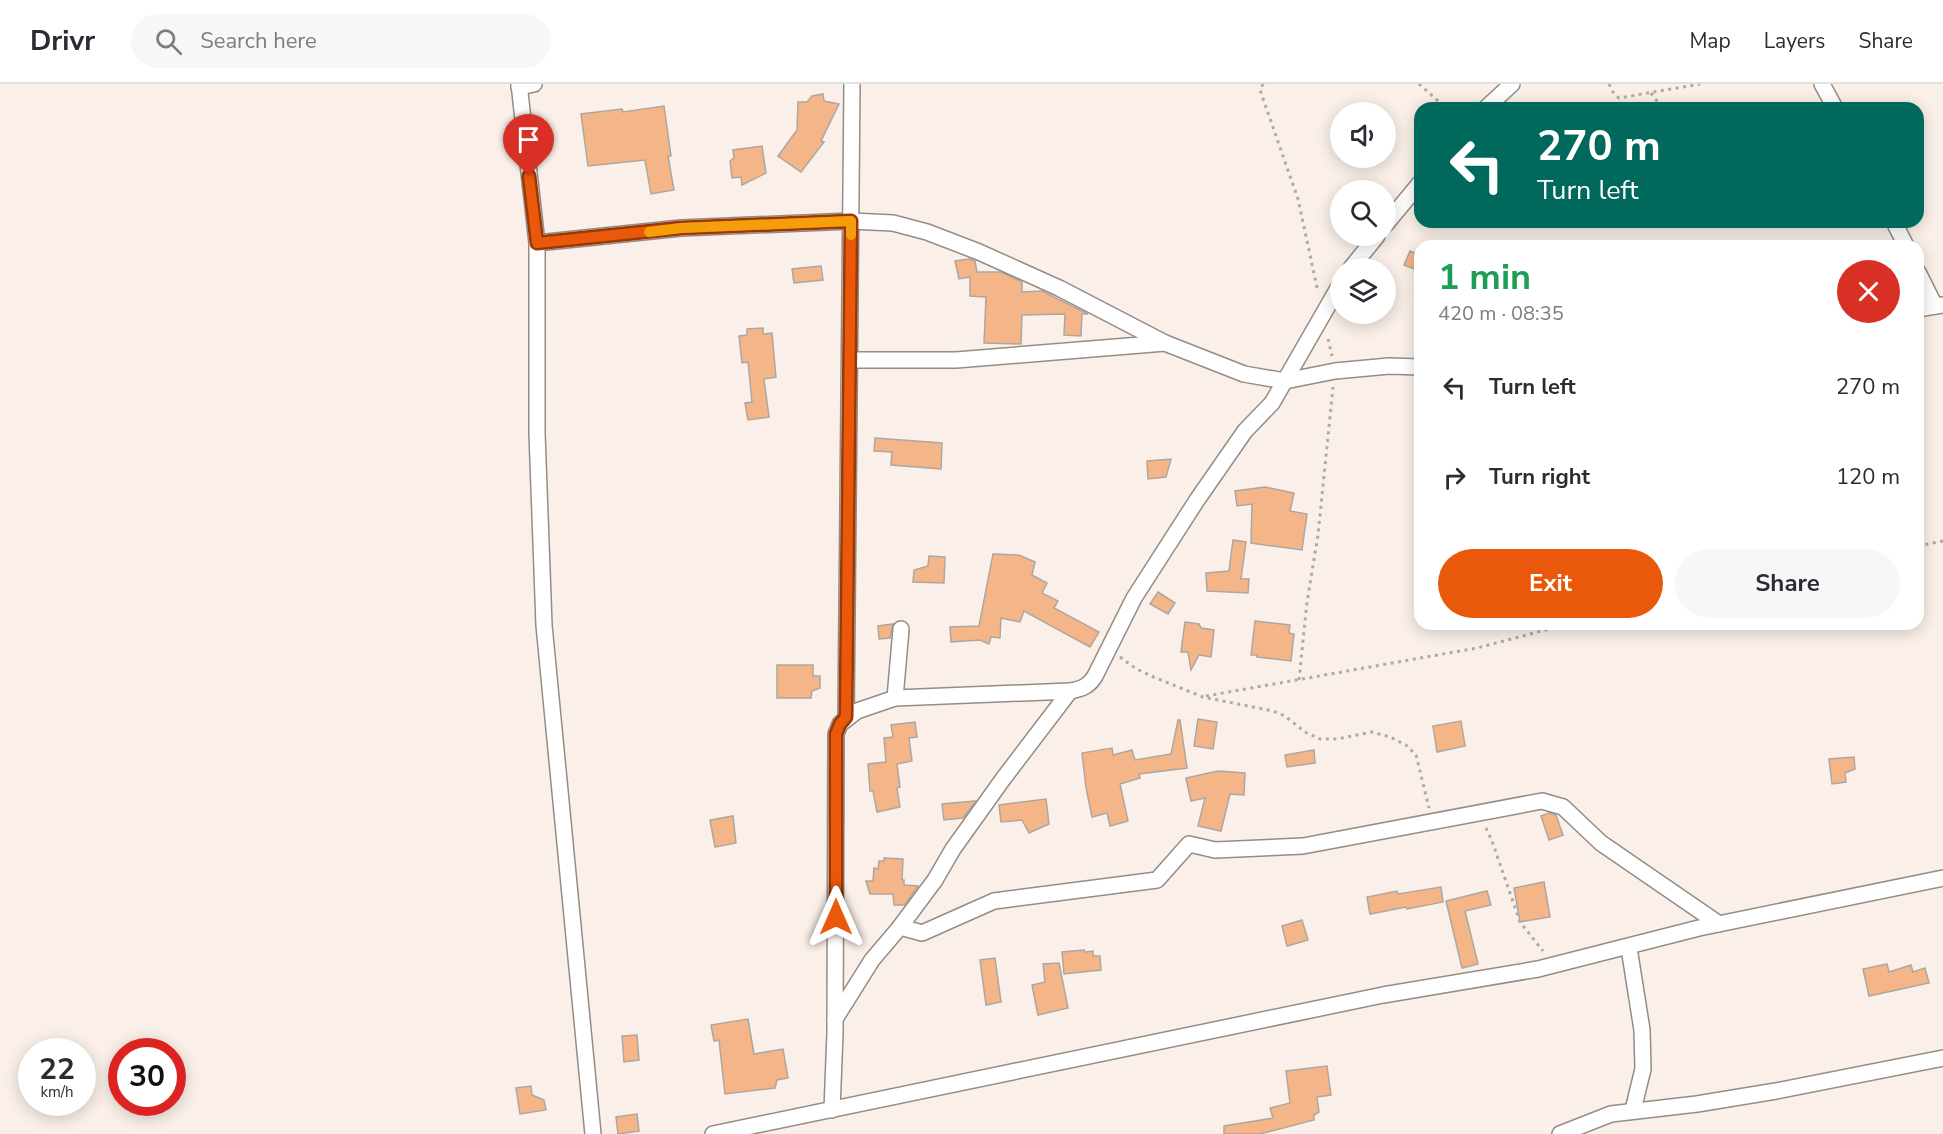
<!DOCTYPE html>
<html lang="en">
<head>
<meta charset="utf-8">
<style>
  :root { --surface:#fff; --page:#f7f7f7; --text:#2b2b33; --muted:#7c7c81; --line:#e1e1e2; --accent:#ea580c }
  body { margin:0; font-family:"Nunito Sans",sans-serif; background:var(--page); color:var(--text); height:100vh; display:flex; flex-direction:column; font-size:22px; white-space:nowrap }
  * { box-sizing:border-box; margin:0 }
  p { font-size:20px; color:var(--muted) }
  .icon { flex:none; width:33px; height:33px; fill:none; stroke:currentColor; stroke-width:2; stroke-linecap:round; stroke-linejoin:round }
  .map { position:relative; flex:1; overflow:hidden }
  .details { position:absolute; left:1414px; top:156px; width:510px; height:390px; display:flex; flex-direction:column; background:var(--surface); border-radius:18px; box-shadow:0 3px 15px #0003 }
  .details>* { flex:none }
  .hud { position:absolute; left:1414px; top:18px; width:510px; height:126px; border-radius:18px; box-shadow:0 3px 15px #0003; background:#00695c; color:#fff; overflow:hidden }
  .controls { position:absolute; left:1330px; top:18px; display:grid; gap:12px }
  .controls a { display:grid; place-items:center; width:66px; height:66px; border-radius:50%; background:var(--surface); box-shadow:0 3px 15px #0003; font-size:30px }
  .speed { position:absolute; left:18px; top:954px; display:flex; gap:12px; font-size:30px; font-weight:700; text-align:center }
  .speed>* { display:grid; place-content:center; width:78px; height:78px; border-radius:50%; background:var(--surface); box-shadow:0 3px 15px #0003; line-height:1 }
  .speed small { font-size:15px; font-weight:400 }
  .speed .limit { border:9px solid #d22; background:#fff; color:#111 }
  .pin { position:absolute; display:grid; place-items:center; width:51px; height:51px; color:#fff; margin:-62px -26px; border-radius:50% 50% 50% 0; rotate:-45deg; box-shadow:0 0 6px #0007 }
  .pin .icon { rotate:45deg }
  .me { position:absolute; width:66px; margin:-33px; rotate:0deg; stroke-linejoin:round; filter:drop-shadow(0 0 4px #0008) }
  .turn { display:flex; align-items:center; gap:21px; height:126px; padding:0 24px; font-size:27px }
  .turn .icon { width:78px; height:78px; stroke-width:2.5 }
  .turn b { display:block; font-size:42px; line-height:51px }
  .round { display:grid; place-items:center; flex:none; width:63px; height:63px; border-radius:32px; background:var(--page) }
  .overview { display:flex; align-items:center; justify-content:space-between; height:102px; padding:0 24px }
  h1 { font-size:36px; font-weight:700; line-height:45px; color:#1e9e55 }
  .action { display:flex; gap:12px; margin-top:auto; padding:12px 24px }
  .action a { flex:1; height:69px; border-radius:36px; background:var(--accent); color:#fff; font-size:24px; font-weight:700; line-height:69px; text-align:center }
  .action a+a { background:var(--page); color:var(--text) }
  ul { padding:0; list-style:none }
  li { display:flex; align-items:center; gap:18px; height:90px; padding:0 24px }
  li div { flex:1 }
  li b { display:block; font-size:22px }
  li em { font-style:normal }
  header { display:flex; align-items:center; gap:36px; box-sizing:border-box; height:84px; padding:0 30px; background:var(--surface); border-bottom:2px solid var(--line) }
  header strong { font-size:28px }
  nav { display:flex; gap:33px; margin-inline-start:auto; font-size:21px }
  .search { width:420px; height:54px; background:var(--page); display:flex; align-items:center; gap:15px; box-sizing:border-box; padding:0 21px; border-radius:33px; color:var(--muted); font-size:22px }
  .map>svg:first-child { display:block }
</style>
</head>
<body>
<header>
<strong>Drivr</strong>
<div class="search"><svg class="icon" aria-label="search" viewBox="0 0 24 24"><circle cx="10" cy="10" r="6"/><path d="M15 15l6 6"/></svg>Search here</div>
<nav><a>Map</a><a>Layers</a><a>Share</a></nav>
</header>
<div class="map">
<svg width="1943" height="1050" viewBox="0 0 1943 1050">
  <rect width="100%" height="100%" fill="#faf0e9"/>
  <g fill="#f4b688" stroke="#afa69f" stroke-width="1.5">
    <polygon points="823,10 824,17 839,20 821,57 824,58 801,88 778,72 797,46 798,18 807,18 812,12"/>
    <polygon points="664,22 671,72 668,72 674,106 651,110 645,76 588,82 581,30 622,25 623,28"/>
    <polygon points="762,62 766,89 742,101 741,93 732,94 730,77 734,74 733,66"/>
    <polygon points="1410,167 1420,171 1420,187 1404,181"/>
    <polygon points="969,175 975,177 977,188 1001,188 1022,198 1022,208 1042,207 1088,230 1082,230 1081,252 1064,251 1065,230 1022,231 1021,260 984,259 986,213 970,212 970,193 959,195 955,177"/>
    <polygon points="821,182 823,196 794,199 792,185"/>
    <polygon points="763,244 763,250 772,249 776,293 764,295 769,333 748,336 745,319 752,318 748,278 742,279 739,252 747,251 747,245"/>
    <polygon points="875,354 942,359 941,385 891,381 892,368 874,367"/>
    <polygon points="1171,375 1166,393 1148,395 1147,377"/>
    <polygon points="1265,403 1294,409 1290,427 1307,430 1302,466 1251,459 1252,420 1237,422 1235,407"/>
    <polygon points="1233,456 1246,458 1241,495 1249,495 1248,509 1207,507 1206,489 1229,487"/>
    <polygon points="993,470 1019,471 1035,478 1032,491 1047,499 1042,509 1058,517 1054,524 1099,548 1090,563 1024,527 1020,538 1001,534 1000,554 991,553 989,560 980,556 951,558 950,543 979,542"/>
    <polygon points="929,472 945,473 944,499 913,498 914,486 928,482"/>
    <polygon points="1158,508 1175,519 1168,530 1150,520"/>
    <polygon points="1255,537 1290,541 1289,549 1294,550 1291,577 1257,573 1257,571 1251,571"/>
    <polygon points="1185,538 1199,540 1201,544 1214,546 1211,573 1199,571 1191,586 1188,568 1181,568"/>
    <polygon points="893,540 890,554 879,555 878,542"/>
    <polygon points="777,581 813,581 813,592 820,592 820,604 812,607 811,614 777,614"/>
    <polygon points="1198,635 1217,638 1213,665 1194,662"/>
    <polygon points="1178,636 1180,636 1187,684 1139,690 1140,694 1120,700 1128,737 1110,742 1107,729 1092,733 1086,704 1082,669 1112,664 1113,671 1132,666 1135,676 1171,670"/>
    <polygon points="1461,637 1465,662 1437,668 1433,642"/>
    <polygon points="915,638 917,653 909,654 912,677 897,680 900,703 897,704 900,723 877,728 873,707 870,707 868,680 886,678 884,654 893,653 891,641"/>
    <polygon points="1314,666 1315,679 1287,683 1285,671"/>
    <polygon points="1854,673 1855,685 1845,689 1846,698 1832,700 1829,675"/>
    <polygon points="1218,687 1245,689 1244,711 1230,710 1221,747 1198,742 1205,714 1191,717 1186,694"/>
    <polygon points="1046,715 1049,740 1029,749 1022,736 1001,738 999,721"/>
    <polygon points="976,717 963,734 944,736 942,720"/>
    <polygon points="1549,729 1556,731 1563,751 1549,756 1541,732"/>
    <polygon points="733,732 736,759 715,763 710,736"/>
    <polygon points="884,774 903,775 902,796 904,796 904,801 918,802 905,821 894,821 893,810 870,810 866,797 873,797 874,784 878,785 879,777 884,777"/>
    <polygon points="1544,798 1550,833 1520,838 1514,804"/>
    <polygon points="1441,803 1443,818 1407,825 1406,823 1370,830 1367,813 1397,807 1398,810"/>
    <polygon points="1487,807 1491,821 1465,827 1478,880 1462,884 1446,817"/>
    <polygon points="1302,836 1308,856 1287,862 1282,842"/>
    <polygon points="1084,866 1085,868 1093,867 1093,872 1100,872 1101,886 1064,890 1062,868"/>
    <polygon points="995,874 1001,918 986,921 980,876"/>
    <polygon points="1059,879 1068,924 1038,931 1032,901 1045,898 1043,880"/>
    <polygon points="1887,880 1889,888 1911,881 1913,888 1925,884 1929,899 1869,912 1863,885"/>
    <polygon points="748,935 754,970 783,965 788,994 777,996 775,1004 725,1010 719,956 714,957 711,941"/>
    <polygon points="637,951 639,976 624,978 622,952"/>
    <polygon points="1327,982 1331,1011 1317,1013 1319,1028 1314,1031 1314,1036 1260,1050 1224,1050 1224,1042 1273,1034 1270,1024 1290,1019 1286,987"/>
    <polygon points="531,1002 532,1011 544,1016 546,1026 520,1030 516,1004"/>
    <polygon points="637,1030 639,1047 618,1050 616,1033"/>
  </g>
  <g fill="none" stroke-linecap="round" stroke-linejoin="round">
    <defs>
      <g id="minor">
        <polyline points="519,0 537,159 537,349 544,541 593,1050"/>
        <polyline points="1822,0 1835,24"/>
        <polyline points="519,3 534,0"/>
        <polyline points="1486,24 1512,0"/>
        <polyline points="1894,138 1906,162"/>
        <polyline points="1386,140 1420,99"/>
        <polyline points="537,159 681,144 851,137 893,139 927,148 979,168 1059,204 1165,259 1244,290 1285,297 1335,287 1389,282 1420,283"/>
        <polyline points="1351,184 1377,152"/>
        <polyline points="1918,188 1935,222"/>
        <polyline points="1918,225 1943,221"/>
        <polyline points="850,276 956,276 1165,259"/>
        <polyline points="895,614 901,545"/>
        <polyline points="846,633 852,0"/>
        <polyline points="900,843 922,849 994,817 1157,796 1189,760 1215,766 1303,762 1542,717 1563,723 1601,759 1719,840"/>
        <polyline points="1629,864 1642,946 1643,985 1633,1026"/>
        <polyline points="835,935 872,876 900,843 935,796 953,765 1003,695 1070,607"/>
        <path d="M832,1026L835,949L836,650L840,640L857,627L895,614L1070,607C1082,605 1089,602 1095,592L1134,514L1197,416L1245,347L1272,319L1341,199"/>
        <polyline points="713,1050 1383,911 1538,885 1699,844 1943,794"/>
        <polyline points="1560,1050 1611,1030 1697,1020 1776,1007 1943,974"/>
      </g>
    </defs>
    <use href="#minor" stroke="#958c85" stroke-width="18"/>
    <g stroke="#b1a9a4" stroke-width="3" stroke-dasharray="3 4.5" stroke-linecap="butt">
      <polyline points="1263,0 1260,6 1298,115 1318,208"/>
      <polyline points="1419,0 1446,24"/>
      <polyline points="1609,0 1614,10 1619,14 1700,0"/>
      <polyline points="1651,9 1662,24"/>
      <polyline points="1328,255 1332,272"/>
      <polyline points="1918,462 1943,457"/>
      <polyline points="1120,573 1135,584 1151,592 1203,613 1273,627 1285,632 1305,648 1320,655 1337,655 1372,648 1390,653 1406,661 1416,671 1429,724"/>
      <polyline points="1299,596 1307,518 1318,451 1333,303"/>
      <polyline points="1206,612 1477,564 1568,540"/>
      <polyline points="1486,744 1492,757 1520,838 1543,867"/>
    </g>
    <use href="#minor" stroke="#fff" stroke-width="15"/>
  </g>
  <g fill="none" stroke-linecap="round" stroke-linejoin="round">
    <defs>
      <polyline id="route" points="529,92 537,159 681,144 851,137 846,633 840,640 836,650 836,833"/>
    </defs>
    <use href="#route" stroke="#983908" stroke-width="15"/>
    <use href="#route" stroke="#ea580c" stroke-width="10"/>
    <polyline stroke="#f59e0b" stroke-width="10" points="649,148 681,144 851,137 851,151"/>
  </g>
</svg>
<div class="controls">
<a><svg class="icon" aria-label="sound" viewBox="0 0 24 24"><path d="M4 9h4l5-4v14l-5-4H4zM17 9q2 3 0 6"/></svg></a>
<a><svg class="icon" aria-label="search" viewBox="0 0 24 24"><circle cx="10" cy="10" r="6"/><path d="M15 15l6 6"/></svg></a>
<a><svg class="icon" aria-label="layers" viewBox="0 0 24 24"><path d="M12 4l9 5-9 5-9-5zM3 14l9 5 9-5"/></svg></a>
</div>
<div class="speed"><div>22<small>km/h</small></div><div class="limit">30</div></div>
<div class="pin" style="left:529px;top:92px;background:#d93025"><svg class="icon" aria-label="arrive" viewBox="0 0 24 24"><path d="M6 21V4h12l-3 4 3 4H6"/></svg></div>
<svg class="me" style="left:836px;top:833px" viewBox="-20 -20 40 40"><path d="M0-17L14 15 0 8-14 15z" fill="#ea580c" stroke="#fff" stroke-width="4"/></svg>
<div class="hud">
<div class="turn"><svg class="icon" aria-label="left" viewBox="0 0 24 24"><path d="M17 20v-9H6M10 6l-5 5 5 5"/></svg><div><b>270 m</b>Turn left</div></div>
</div>
<section class="details">
<div class="overview"><div><h1>1 min</h1><p>420 m · 08:35</p></div><a class="round" style="background:#d93025;color:#fff"><svg class="icon" aria-label="close" viewBox="0 0 24 24"><path d="M6 6l12 12M18 6L6 18"/></svg></a></div>
<ul>
<li><svg class="icon" aria-label="left" viewBox="0 0 24 24"><path d="M17 20v-9H6M10 6l-5 5 5 5"/></svg><div><b>Turn left</b></div><em>270 m</em></li>
<li><svg class="icon" aria-label="right" viewBox="0 0 24 24"><path d="M7 20v-9h11M14 6l5 5-5 5"/></svg><div><b>Turn right</b></div><em>120 m</em></li>
</ul>
<div class="action"><a>Exit</a><a>Share</a></div>
</section>
</div>
</body>
</html>
